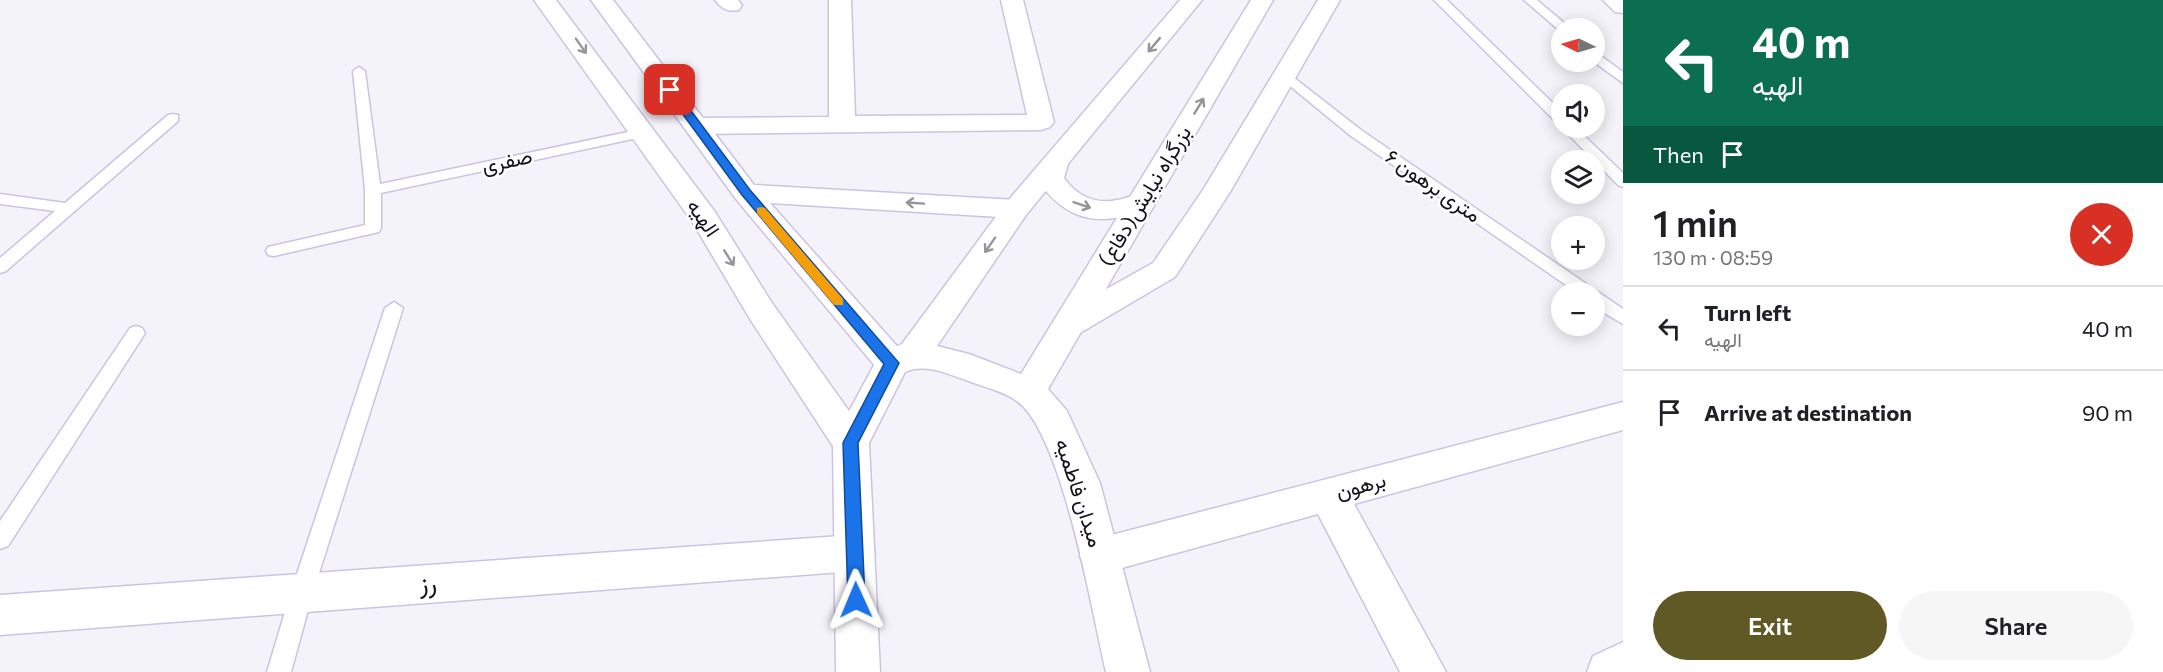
<!DOCTYPE html>
<html lang="en">
<head>
<meta charset="utf-8">
<style>
  :root { --surface:#fff; --page:#f6f6f6; --text:#202124; --muted:#757577; --line:#e0e0e0; --accent:#605925 }
  body { margin:0; font-family:Commissioner,Vazirmatn,sans-serif; background:var(--page); color:var(--text); height:100vh; display:flex; flex-direction:column; font-size:22px; white-space:nowrap }
  * { box-sizing:border-box; margin:0 }
  p { font-size:20px; color:var(--muted) }
  .icon { flex:none; width:33px; height:33px; fill:none; stroke:currentColor; stroke-width:2; stroke-linecap:round; stroke-linejoin:round }
  .map { position:relative; flex:1; overflow:hidden }
  .details { display:flex; flex-direction:column; background:var(--surface); width:540px }
  .details>* { flex:none }
  .guide { background:#0b6e4f; color:#fff; overflow:hidden }
  .needle { width:39px; rotate:275deg }
  .buttons { position:absolute; left:1551px; top:18px; display:grid; gap:12px }
  .buttons a { display:grid; place-items:center; width:54px; height:54px; border-radius:50%; background:var(--surface); box-shadow:0 3px 15px #0003; font-size:30px }
  .pin { position:absolute; display:grid; place-items:center; width:51px; height:51px; color:#fff; margin:-26px; border-radius:12px; box-shadow:0 3px 9px #0006 }
  .me { position:absolute; width:66px; margin:-33px; rotate:359deg; stroke-linejoin:round; filter:drop-shadow(0 0 4px #0008) }
  .turn { display:flex; align-items:center; gap:21px; height:126px; padding:0 30px; font-size:27px }
  .turn .icon { width:78px; height:78px; stroke-width:2.5 }
  .turn b { display:block; font-size:42px; line-height:51px }
  .then { display:flex; align-items:center; height:57px; padding:0 30px; background:#0003; gap:12px; font-size:22px }
  .round { display:grid; place-items:center; flex:none; width:63px; height:63px; border-radius:32px; background:var(--page) }
  .overview { display:flex; align-items:center; justify-content:space-between; height:102px; padding:0 30px }
  h1 { font-size:36px; font-weight:600; line-height:45px }
  .primary-button { display:flex; gap:12px; margin-top:auto; padding:12px 30px }
  .primary-button a { flex:1; height:69px; border-radius:36px; background:var(--accent); color:#fff; font-size:24px; font-weight:600; line-height:69px; text-align:center }
  .primary-button a+a { background:var(--page); color:var(--text) }
  ul { padding:0; list-style:none }
  li { display:flex; align-items:center; gap:18px; height:84px; padding:0 30px; border-top:2px solid var(--line) }
  li div { flex:1 }
  li b { display:block; font-size:22px }
  li em { font-style:normal }
  main { display:flex; flex:1; min-height:0 }
  .map>svg:first-child { display:block }
</style>
</head>
<body>
<main>
<div class="map">
<svg width="1623" height="672" viewBox="0 0 1623 672">
  <rect width="100%" height="100%" fill="#f5f3fa"/>
  <g fill="none" stroke-linecap="round" stroke-linejoin="round">
    <defs>
      <g id="service">
        <polygon points="1434,0 1447,0 1562,112 1562,124 1557,123"/>
        <polygon points="1524,0 1537,0 1570,28 1560,31"/>
        <polygon points="1594,51 1623,72 1623,83 1594,62"/>
        <polygon points="359,67 365,71 380,184 642,129 649,133 642,137 381,193 381,228 379,232 274,256 268,255 266,251 268,247 365,225 365,190 353,71"/>
        <polygon points="1284,70 1361,130 1623,309 1623,324 1594,307 1594,292 1576,292 1351,136 1279,77 1279,71"/>
        <polygon points="173,114 178,115 178,121 6,271 0,273 0,258 55,211 0,204 0,194 65,203 168,115"/>
        <polygon points="1562,128 1576,128 1623,173 1623,187 1618,185"/>
        <polygon points="394,302 403,308 313,592 291,672 267,672 291,592 385,308"/>
        <polygon points="136,326 142,328 145,333 142,338 8,546 0,549 0,521 130,328"/>
      </g>
      <g id="minor">
        <path d="M715,0H738L742,5L739,10C727,12 722,9 715,0Z"/>
        <polygon points="829,0 851,0 855,116 1027,115 1001,0 1023,0 1054,122 1050,127 1041,130 697,134 688,131 684,126 688,121 697,118 829,117"/>
        <polygon points="1318,0 1340,0 1230,192 1175,277 1080,333 1068,337 1056,333 1052,325 1056,317 1153,263 1203,190"/>
        <polygon points="1603,0 1623,0 1623,13 1615,12"/>
        <polygon points="1623,402 1623,430 1354,504 1446,672 1400,672 1318,514 1100,574 1086,569 1080,556 1086,543 1100,538"/>
        <polygon points="855,535 869,540 875,553 869,566 855,571 0,635 0,595"/>
        <polygon points="1623,642 1623,672 1587,672 1593,656"/>
      </g>
      <g id="secondary">
        <polygon points="534,0 556,0 715,212 772,303 864,432 869,443 864,454 851,458 838,454 750,319 693,223"/>
        <polygon points="591,0 613,0 754,185 1016,200 1026,203 1030,209 1026,215 1016,218 770,203 904,354 909,363 904,372 892,376 880,372 736,199"/>
      </g>
      <path id="primary" d="M1055,156L1065,158L1068,164L1064,178C1076,195 1095,205 1117,200C1131,198 1138,190 1153,194L1157,200C1151,210 1140,212 1129,215C1087,227 1059,212 1036,178L1045,158Z"/>
      <path id="trunk" d="M1180,0H1202L1026,215L937,346L969,354L1021,374L1251,0H1273L1048,389L1067,411L1100,483L1150,672H1106C1092,613 1063,435 1017,401C1003,391 981,386 966,380C946,373 924,363 905,372L869,443L880,672H836L833,443L838,432L880,354L902,344L1006,203Z"/>
    </defs>
    <use href="#service" stroke="#cdc2e4" stroke-width="3"/>
    <use href="#minor" stroke="#cdc2e4" stroke-width="3"/>
    <use href="#secondary" stroke="#cdc2e4" stroke-width="3"/>
    <use href="#primary" stroke="#cdc2e4" stroke-width="3"/>
    <use href="#trunk" stroke="#cdc2e4" stroke-width="3"/>
    <use href="#service" fill="#fff" fill-rule="evenodd"/>
    <use href="#minor" fill="#fff" fill-rule="evenodd"/>
    <use href="#secondary" fill="#fff" fill-rule="evenodd"/>
    <use href="#primary" fill="#fff" fill-rule="evenodd"/>
    <use href="#trunk" fill="#fff" fill-rule="evenodd"/>
  </g>
  <defs><path id="oneway-shaft" d="M-6 0H5M1.5-3L5.5 0L1.5 3" fill="none" stroke-width="1.6" stroke-linecap="round" stroke-linejoin="round" transform="scale(1.5)"/></defs>
  <g stroke="#969499">
    <use href="#oneway-shaft" transform="translate(1154 45) rotate(130)"/>
    <use href="#oneway-shaft" transform="translate(581 46) rotate(55)"/>
    <use href="#oneway-shaft" transform="translate(1199 106) rotate(-59)"/>
    <use href="#oneway-shaft" transform="translate(915 203) rotate(-176)"/>
    <use href="#oneway-shaft" transform="translate(1082 205) rotate(19)"/>
    <use href="#oneway-shaft" transform="translate(990 245) rotate(125)"/>
    <use href="#oneway-shaft" transform="translate(729 258) rotate(58)"/>
  </g>
  <polygon fill="#1a73e8" stroke="#114b97" stroke-width="1.5" points="670,87 674,88 750,190 899,363 858,443 865,600 863,606 856,608 850,606 848,600 843,443 884,364 742,195 665,90"/>
  <polygon fill="#f59e0b" points="761,207 765,208 843,299 843,305 834,305 757,213 757,208"/>
  <g text-anchor="middle" stroke-width="5" stroke-linejoin="round" paint-order="stroke">
    <g font-size="21" fill="#15111d" stroke="#fff">
      <text transform="translate(507 161) rotate(-12)" y="7">صفری</text>
      <text transform="translate(1433 186) rotate(35)" y="7">۶ متری برهون</text>
      <text transform="translate(1145 196) rotate(-59)" y="7">بزرگراه نیایش(دفاع)</text>
      <text transform="translate(703 218) rotate(56)" y="7">الهیه</text>
      <text transform="translate(1361 486) rotate(-15)" y="7">برهون</text>
      <text transform="translate(1079 493) rotate(72)" y="7">میدان فاطمیه</text>
    </g>
    <g font-size="26" fill="#15111d" stroke="#fff">
      <text transform="translate(428 583) rotate(-4)" y="9">رز</text>
    </g>
  </g>
</svg>
<div class="buttons">
<a><svg class="needle" viewBox="-14 -14 28 28"><path d="M0-13l5 13h-10z" fill="#e53935"/><path d="M0 13l5-13h-10z" fill="#757577"/></svg></a>
<a><svg class="icon" aria-label="sound" viewBox="0 0 24 24"><path d="M4 9h4l5-4v14l-5-4H4zM17 9q2 3 0 6"/></svg></a>
<a><svg class="icon" aria-label="layers" viewBox="0 0 24 24"><path d="M12 4l9 5-9 5-9-5zM3 14l9 5 9-5"/></svg></a>
<a>+</a>
<a>−</a>
</div>
<div class="pin" style="left:670px;top:90px;background:#d93025"><svg class="icon" aria-label="arrive" viewBox="0 0 24 24"><path d="M6 21V4h12l-3 4 3 4H6"/></svg></div>
<svg class="me" style="left:856px;top:600px" viewBox="-20 -20 40 40"><path d="M0-17L14 15 0 8-14 15z" fill="#1a73e8" stroke="#fff" stroke-width="4"/></svg>
</div>
<section class="details">
<div class="guide">
<div class="turn"><svg class="icon" aria-label="left" viewBox="0 0 24 24"><path d="M17 20v-9H6M10 6l-5 5 5 5"/></svg><div><b>40 m</b>الهیه</div></div>
<div class="then">Then<svg class="icon" aria-label="arrive" viewBox="0 0 24 24"><path d="M6 21V4h12l-3 4 3 4H6"/></svg></div>
</div>
<div class="overview"><div><h1>1 min</h1><p>130 m · 08:59</p></div><a class="round" style="background:#d93025;color:#fff"><svg class="icon" aria-label="close" viewBox="0 0 24 24"><path d="M6 6l12 12M18 6L6 18"/></svg></a></div>
<ul>
<li><svg class="icon" aria-label="left" viewBox="0 0 24 24"><path d="M17 20v-9H6M10 6l-5 5 5 5"/></svg><div><b>Turn left</b><p>الهیه</p></div><em>40 m</em></li>
<li><svg class="icon" aria-label="arrive" viewBox="0 0 24 24"><path d="M6 21V4h12l-3 4 3 4H6"/></svg><div><b>Arrive at destination</b></div><em>90 m</em></li>
</ul>
<div class="primary-button"><a>Exit</a><a>Share</a></div>
</section>
</main>
</body>
</html>
